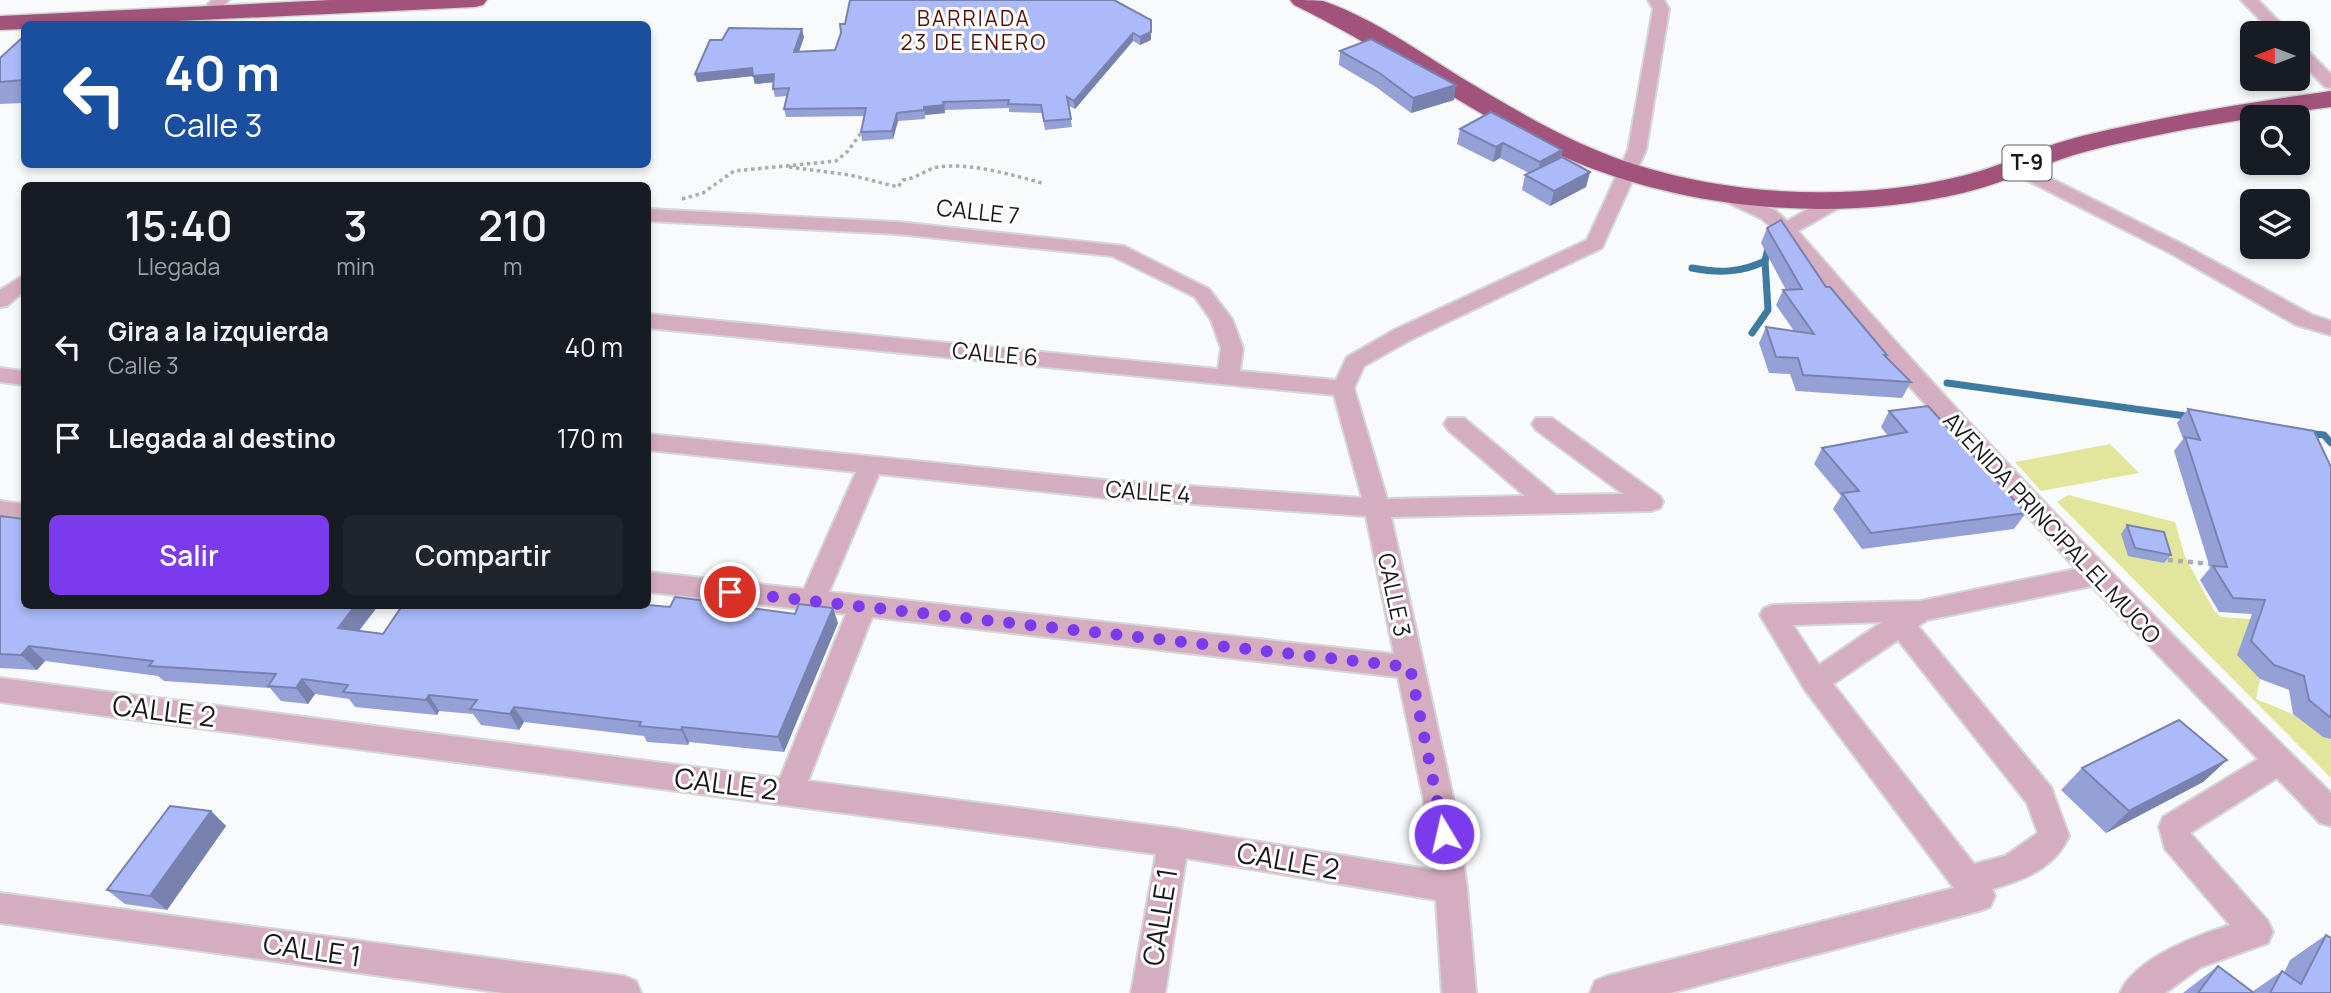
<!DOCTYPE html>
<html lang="es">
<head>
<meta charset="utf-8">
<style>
  :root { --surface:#171b24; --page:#20242c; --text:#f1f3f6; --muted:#9ea1a6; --accent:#7c3aed }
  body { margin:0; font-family:Manrope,sans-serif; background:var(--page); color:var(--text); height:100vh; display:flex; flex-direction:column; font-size:26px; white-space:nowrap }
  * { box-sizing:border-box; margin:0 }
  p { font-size:23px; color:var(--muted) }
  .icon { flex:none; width:38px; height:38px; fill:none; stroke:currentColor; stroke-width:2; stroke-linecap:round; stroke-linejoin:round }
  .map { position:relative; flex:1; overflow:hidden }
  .sheet { position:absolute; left:21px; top:182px; width:630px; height:427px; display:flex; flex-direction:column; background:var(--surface); border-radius:10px; box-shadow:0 4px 10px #0003 }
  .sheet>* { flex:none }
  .top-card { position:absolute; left:21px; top:21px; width:630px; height:147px; border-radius:10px; box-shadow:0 4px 10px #0003; background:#1a4fa0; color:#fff; overflow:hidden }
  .needle { width:46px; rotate:270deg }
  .fabs { position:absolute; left:2240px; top:21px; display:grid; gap:14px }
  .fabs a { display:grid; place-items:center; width:70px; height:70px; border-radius:10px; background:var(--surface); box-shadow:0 4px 10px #0003; font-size:35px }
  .pin { position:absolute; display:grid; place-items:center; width:60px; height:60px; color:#fff; margin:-30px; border:4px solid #fff; border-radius:50%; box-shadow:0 2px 7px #0007 }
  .me { position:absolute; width:77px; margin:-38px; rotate:351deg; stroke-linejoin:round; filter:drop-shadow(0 0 5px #0008) }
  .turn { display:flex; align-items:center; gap:24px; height:147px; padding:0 28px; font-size:32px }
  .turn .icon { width:91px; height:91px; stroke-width:2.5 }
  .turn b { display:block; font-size:49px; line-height:60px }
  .eta { display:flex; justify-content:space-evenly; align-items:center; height:119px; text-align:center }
  .eta b { font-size:42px; font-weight:600; line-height:49px }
  .button { display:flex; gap:14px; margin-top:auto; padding:14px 28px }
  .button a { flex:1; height:80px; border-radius:10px; background:var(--accent); color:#fff; font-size:28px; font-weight:600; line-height:80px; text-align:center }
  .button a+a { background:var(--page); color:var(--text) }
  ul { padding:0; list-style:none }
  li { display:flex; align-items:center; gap:21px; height:91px; padding:0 28px }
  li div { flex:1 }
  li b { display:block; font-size:26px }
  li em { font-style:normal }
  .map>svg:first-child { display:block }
</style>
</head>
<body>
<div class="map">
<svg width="2331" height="993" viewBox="0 0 2331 993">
  <rect width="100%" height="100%" fill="#f9fafc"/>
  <g fill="#e2e69c">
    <polygon points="2110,444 2139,473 2041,491 2015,462"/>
    <polygon points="2068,495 2175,522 2185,557 2215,612 2222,617 2313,624 2260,679 2256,699 2293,714 2331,739 2331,778 2057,502"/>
  </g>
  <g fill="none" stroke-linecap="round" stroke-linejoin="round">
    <polyline stroke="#3f7aa0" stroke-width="5" points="1768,250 1769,246"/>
    <g stroke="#3f7aa0" stroke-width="7">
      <path d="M1692,268C1718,273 1741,273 1765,261L1768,248"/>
      <polyline points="1752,333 1768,310 1765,261"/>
      <polyline points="1947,383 2193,417"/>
      <polyline points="2306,433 2324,435 2331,443"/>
    </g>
    <defs>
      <g id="minor">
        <polygon points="212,0 229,0 215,15 203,15 201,12"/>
        <path d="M1648,0H1664L1669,9L1646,150L1602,248L1410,340L1364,366L1354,388L1387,499L1525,496L1448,430L1444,424L1448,418H1464L1556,495L1623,494L1536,430L1532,424L1536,418H1552L1660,496L1663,502L1660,508L1651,511L1391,517L1455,806L1467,888L1476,993H1442L1436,900L1186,858L1165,993H1131L1156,854L0,702V678L780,778L846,614L648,592V572L804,589L856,472L648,450V434L1105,480L1362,498L1334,395L648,328V314L1218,369L1221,348L1211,320L1195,297L1112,256L897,234L648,221V209L897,222L1124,246L1209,289L1232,319L1243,348L1240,371L1336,380L1347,357L1394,330L1587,240L1628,150L1653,9ZM879,474L1105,498L1366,516L1394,654L829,592ZM872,617L1398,677L1425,806L1433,870L1173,828L808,781Z"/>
        <polygon points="2241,0 2258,0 2290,33 2273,33"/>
        <polygon points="2298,45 2304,47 2331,74 2331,88 2325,87 2298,59"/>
        <polygon points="2016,161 2186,246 2312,315 2331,321 2331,335 2296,325 2172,254 2009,171 2007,167"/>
        <path d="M1723,187L1776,211L1787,221L1837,193H1851L1853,197L1851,201L1798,231C1967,427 2147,612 2331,793V826L2320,823L2277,778L2190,833L2268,921L2273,932L2268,943L2201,967L2165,993H2120C2135,958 2196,936 2230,925L2165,849L2159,827L2163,817L2258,759L2092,586L1927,620L1918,626L2051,787L2069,836C2055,868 2024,880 1992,889L1995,896L1990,907L1979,911L1670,993H1590L1595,981L1607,976L1954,888L1805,690L1760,615L1764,608L1773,605L1920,601L2076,569L1909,386L1779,234L1762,219L1716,197L1714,193L1716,189ZM1882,622L1819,665L1793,625ZM1898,640L2027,803L2038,833L2005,856L1974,864L1833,684Z"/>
        <polygon points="24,275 24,291 7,306 0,307 0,290"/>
        <polygon points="0,368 24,371 24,385 0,382"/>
        <polygon points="0,501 24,504 24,522 0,519"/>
        <polygon points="0,893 624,976 636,981 641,993 504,993 0,923"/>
      </g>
      <g id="highway">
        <polygon points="331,0 487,0 483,5 475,7 115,24 24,24 24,29 0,30 0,16"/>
        <path d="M1290,0C1301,0 1314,0 1323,1C1376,19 1425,56 1472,84C1525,116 1580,148 1640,166C1740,197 1861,201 1962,176C2003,166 2041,146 2082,136C2164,116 2247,103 2331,91V107C2250,118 2169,130 2088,151C2045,162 2006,183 1963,193C1839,222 1696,211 1578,163C1478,121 1392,52 1294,5Z"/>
      </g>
    </defs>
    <use href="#minor" stroke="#d5d6d8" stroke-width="4"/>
    <use href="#highway" stroke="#d5d6d8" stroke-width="3"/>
    <g stroke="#acadae" stroke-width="3.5" stroke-dasharray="3.5 3.5" stroke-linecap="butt">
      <path d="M789,167L850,175L898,187L903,180C918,178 926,169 938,167C968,162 1013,175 1042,183"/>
      <polyline points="682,199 703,193 734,171 836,161 848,151 863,130"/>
    </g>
    <polyline stroke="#acadae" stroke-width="4.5" stroke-dasharray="5 5" stroke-linecap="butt" points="2168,560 2212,564"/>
    <use href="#minor" fill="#d5adc0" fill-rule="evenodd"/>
    <use href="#highway" fill="#a1537c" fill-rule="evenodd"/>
  </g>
  <g fill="#95a0d7">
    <polygon points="1151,20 1151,40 1140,45 1133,41 1075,109 1069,106 1072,127 1045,130 1042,113 1009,112 1009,108 945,110 945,113 925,115 925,119 898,121 893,139 862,141 861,132 864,116 786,117 784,109 787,96 775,97 773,89 774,82 755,84 753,76 697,82 695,74 804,37 799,52 835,50"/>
    <polygon points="24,36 24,103 0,104 0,82"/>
    <polygon points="1340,51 1454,100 1411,113 1376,87 1339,65"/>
    <polygon points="1460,129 1562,150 1561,157 1590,172 1586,187 1550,206 1522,190 1525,175 1529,173 1500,158 1493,162 1457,144"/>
    <polygon points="1767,228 1826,287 1886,357 1911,382 1902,398 1796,391 1790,374 1769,373 1759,343 1766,327 1794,331 1776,305 1783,290 1786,290 1761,243"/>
    <polygon points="2188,409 2331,467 2331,739 2323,737 2293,714 2289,690 2260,679 2237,655 2252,614 2219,612 2200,580 2210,568 2174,451 2183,439 2177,423"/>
    <polygon points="1889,411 2026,513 2014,529 1862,549 1833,509 1841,496 1814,464 1822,448 1888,436 1881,427"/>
    <polygon points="0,516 24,606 378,606 359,631 383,634 401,607 383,606 648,606 670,607 707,601 746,602 748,608 838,623 784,752 689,742 688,745 647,742 644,736 524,722 519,730 481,725 473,714 439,711 437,715 355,707 349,699 315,694 308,704 281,701 270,688 164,681 158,676 45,661 37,670 0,668"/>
    <polygon points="2127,525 2171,555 2164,563 2128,556 2121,534"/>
    <polygon points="2227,760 2203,782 2106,833 2061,790 2082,768"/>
    <polygon points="211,811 226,826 167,910 125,904 107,890"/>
    <polygon points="2326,935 2331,993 2183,993 2218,966 2252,992 2282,971 2284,973 2290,960"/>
  </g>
  <g fill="#7982af">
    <polygon points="802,29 804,37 796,60 794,52"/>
    <polygon points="1151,32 1151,40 1140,45 1140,37"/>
    <polygon points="1133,33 1133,41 1075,109 1074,101"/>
    <polygon points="752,68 774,74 776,82 755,84 753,76 697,82 695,74"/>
    <polygon points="1456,85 1454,100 1411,113 1413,98"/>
    <polygon points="944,105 945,113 925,115 924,107"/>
    <polygon points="897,113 898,121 893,139 892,131"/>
    <polygon points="1503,143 1500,158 1493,162 1496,147"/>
    <polygon points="1562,150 1558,166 1536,177 1540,162"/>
    <polygon points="1590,172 1586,187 1550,206 1554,191"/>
    <polygon points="355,606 378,606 349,643 338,628"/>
    <polygon points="833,608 838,623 784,752 778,737"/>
    <polygon points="29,646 45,661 37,670 21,655"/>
    <polygon points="302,679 315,694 308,704 296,688"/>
    <polygon points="429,695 439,711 437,715 426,700"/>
    <polygon points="514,707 524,722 519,730 510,714"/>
    <polygon points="682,727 689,742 688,745 681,730"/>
    <polygon points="2227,760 2203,782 2106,833 2129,811"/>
    <polygon points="211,811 226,826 167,910 150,896"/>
  </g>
  <g fill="#adbafa" stroke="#7982af" stroke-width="2">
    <polygon points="850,0 1114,0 1151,20 1151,32 1140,37 1133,33 1074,101 1067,97 1071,119 1044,121 1041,105 1008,104 1009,100 943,102 944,105 924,107 924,110 897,113 892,131 861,132 866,108 784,109 789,88 773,89 774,74 753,76 752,68 695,74 710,40 722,40 729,28 802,29 794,52 835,50 841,33 840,24 845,24"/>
    <polygon points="24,36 24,80 0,82 0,58"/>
    <polygon points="1371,39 1456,85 1413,98 1378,72 1340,51"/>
    <polygon points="1491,112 1562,150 1540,162 1503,143 1496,147 1460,129"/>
    <polygon points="1562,157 1590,172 1554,191 1525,175"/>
    <polygon points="1781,220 1826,287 1830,287 1887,355 1884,355 1911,382 1803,375 1798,358 1776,357 1766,327 1814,334 1783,290 1802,289 1767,228"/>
    <polygon points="1928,406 2026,513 1871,533 1842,493 1859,491 1822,448 1907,432 1889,411"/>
    <polygon points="2188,409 2314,431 2331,467 2331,718 2309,700 2304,676 2274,665 2251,641 2265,600 2233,598 2213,566 2227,567 2185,437 2200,440"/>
    <polygon points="0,516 24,519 23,523 24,523 24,606 355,606 338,628 383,634 402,606 648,605 670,607 675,597 707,601 710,597 746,602 744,607 795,614 799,604 833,608 778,737 682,727 681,730 639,726 641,722 514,707 510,714 470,709 477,700 429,695 426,700 343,692 348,685 302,679 296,688 268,686 276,674 149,666 153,661 29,646 21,655 0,654"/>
    <polygon points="2127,525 2164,532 2171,555 2135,548"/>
    <polygon points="2179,720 2227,760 2129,811 2082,768"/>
    <polygon points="170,806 211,811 150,896 107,890"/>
    <polygon points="2326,935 2331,938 2331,993 2270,993 2282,971 2301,984"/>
    <polygon points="2218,966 2254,993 2198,993"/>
  </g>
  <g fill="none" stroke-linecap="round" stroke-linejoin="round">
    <polyline stroke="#7c3aed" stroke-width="12" stroke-dasharray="0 21.6" points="730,592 1410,667 1444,834"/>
  </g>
  <g text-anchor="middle" stroke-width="6" stroke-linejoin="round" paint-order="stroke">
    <g font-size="21" letter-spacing="2" fill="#541205" stroke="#fff">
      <text x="974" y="26">BARRIADA<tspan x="974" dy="24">23 DE ENERO</tspan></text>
    </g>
    <rect fill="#fff" stroke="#5e5e5f" stroke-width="2" x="2002.5" y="145.5" width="49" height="35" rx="5"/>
    <g font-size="21" font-weight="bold" fill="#19191a">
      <text x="2027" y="170">T-9</text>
    </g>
    <g font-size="23" fill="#19191a" stroke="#fff">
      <text transform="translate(978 212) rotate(6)" y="8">CALLE 7</text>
      <text transform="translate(995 354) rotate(5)" y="8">CALLE 6</text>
      <text transform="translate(1148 492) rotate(4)" y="8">CALLE 4</text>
      <text transform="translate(2052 528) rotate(47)" y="8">AVENIDA PRINCIPAL EL MUCO</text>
      <text transform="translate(1394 595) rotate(78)" y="8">CALLE 3</text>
    </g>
    <g font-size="28" fill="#19191a" stroke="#fff">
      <text transform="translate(164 711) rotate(7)" y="10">CALLE 2</text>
      <text transform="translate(726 784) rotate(7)" y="10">CALLE 2</text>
      <text transform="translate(1288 861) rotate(10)" y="10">CALLE 2</text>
      <text transform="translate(1160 917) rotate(-81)" y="10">CALLE 1</text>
      <text transform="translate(312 950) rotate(8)" y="10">CALLE 1</text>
    </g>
  </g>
</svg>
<div class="fabs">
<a><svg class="needle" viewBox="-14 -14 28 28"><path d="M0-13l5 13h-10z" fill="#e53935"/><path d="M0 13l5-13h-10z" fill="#9ea1a6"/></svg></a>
<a><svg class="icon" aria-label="search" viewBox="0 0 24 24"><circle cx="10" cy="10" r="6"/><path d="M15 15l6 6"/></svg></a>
<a><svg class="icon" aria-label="layers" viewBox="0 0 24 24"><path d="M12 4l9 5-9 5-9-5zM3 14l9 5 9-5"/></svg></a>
</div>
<div class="pin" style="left:730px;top:592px;background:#d93025"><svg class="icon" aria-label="arrive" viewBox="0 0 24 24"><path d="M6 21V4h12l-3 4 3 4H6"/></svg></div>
<svg class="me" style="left:1444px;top:834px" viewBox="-20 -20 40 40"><circle r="17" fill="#7c3aed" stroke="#fff" stroke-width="3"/><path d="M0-11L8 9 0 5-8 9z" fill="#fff"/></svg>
<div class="top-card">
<div class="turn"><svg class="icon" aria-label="left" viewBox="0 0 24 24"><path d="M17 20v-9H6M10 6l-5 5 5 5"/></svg><div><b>40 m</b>Calle 3</div></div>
</div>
<section class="sheet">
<div class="eta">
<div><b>15:40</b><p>Llegada</p></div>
<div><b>3</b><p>min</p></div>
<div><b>210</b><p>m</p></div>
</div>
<ul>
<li><svg class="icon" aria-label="left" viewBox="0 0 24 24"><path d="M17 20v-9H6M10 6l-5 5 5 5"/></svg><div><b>Gira a la izquierda</b><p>Calle 3</p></div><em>40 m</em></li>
<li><svg class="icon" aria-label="arrive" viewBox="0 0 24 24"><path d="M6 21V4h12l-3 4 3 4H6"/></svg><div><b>Llegada al destino</b></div><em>170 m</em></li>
</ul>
<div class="button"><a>Salir</a><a>Compartir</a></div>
</section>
</div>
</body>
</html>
